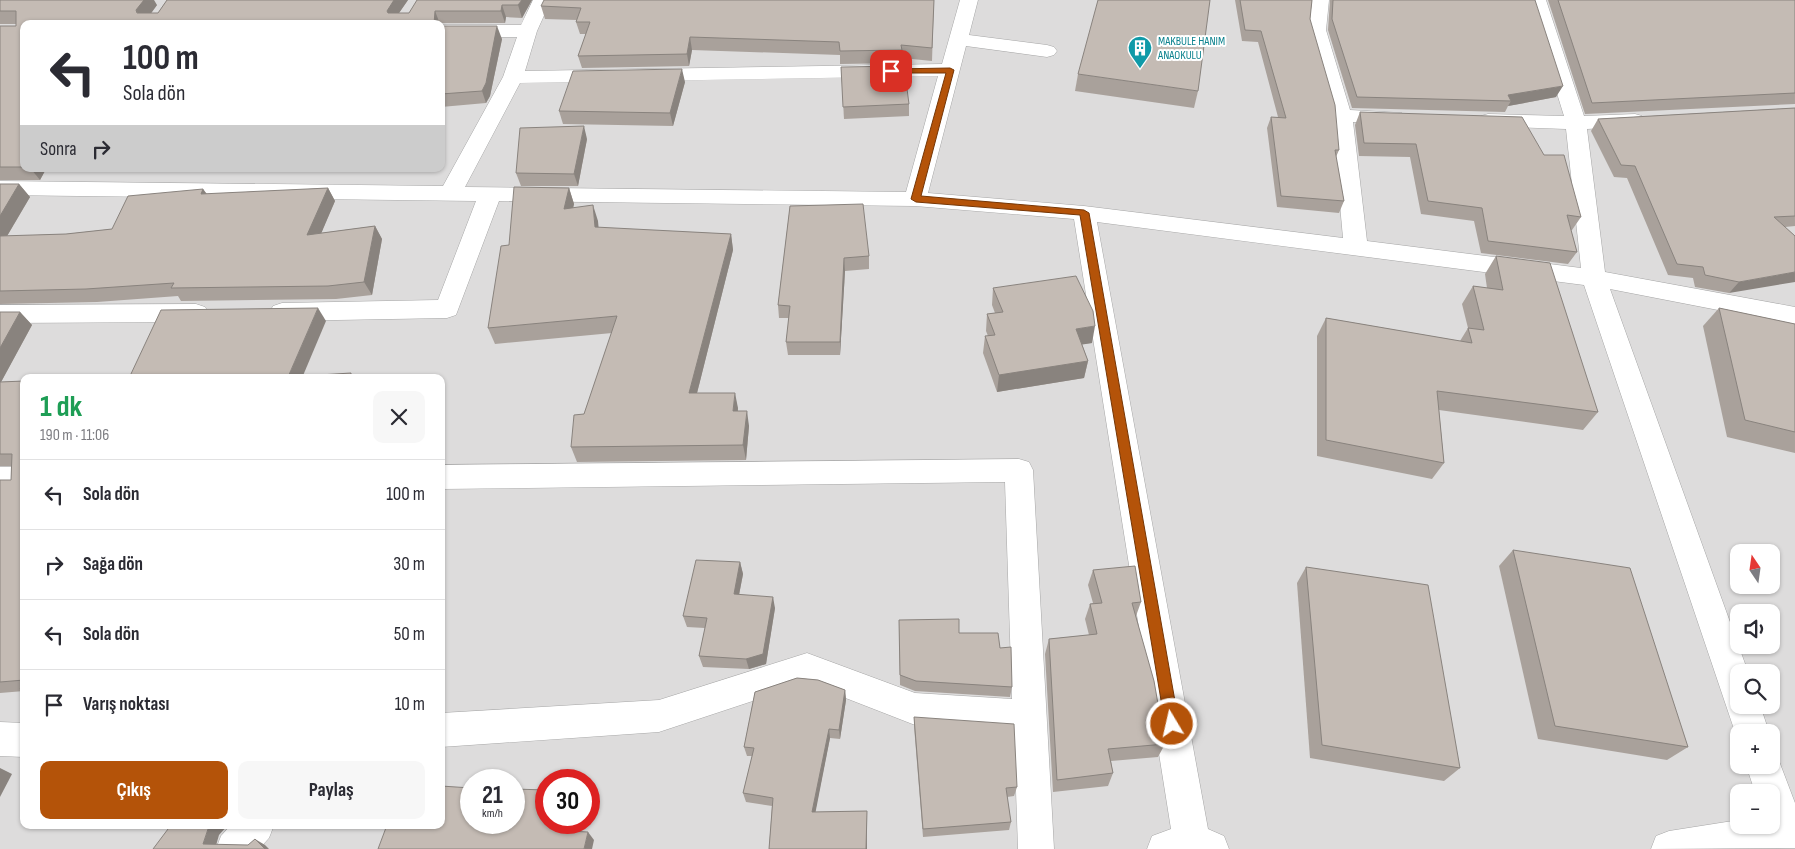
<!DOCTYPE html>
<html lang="tr">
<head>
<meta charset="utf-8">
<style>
  :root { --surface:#fff; --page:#f7f7f7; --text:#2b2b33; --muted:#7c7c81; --line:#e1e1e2; --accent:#b45309 }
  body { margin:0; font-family:"Sofia Sans Condensed",sans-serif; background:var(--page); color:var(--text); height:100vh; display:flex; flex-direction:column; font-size:19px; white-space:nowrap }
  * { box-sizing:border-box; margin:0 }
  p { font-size:16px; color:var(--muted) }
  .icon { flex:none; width:28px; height:28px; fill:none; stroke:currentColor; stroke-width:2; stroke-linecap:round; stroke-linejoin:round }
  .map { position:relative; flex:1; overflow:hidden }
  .sheet { position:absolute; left:20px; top:374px; width:425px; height:455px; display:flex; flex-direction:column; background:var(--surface); border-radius:10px; box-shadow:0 1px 4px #0004 }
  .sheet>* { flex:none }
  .banner { position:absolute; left:20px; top:20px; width:425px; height:152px; border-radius:10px; box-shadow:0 1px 4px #0004; background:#fff; color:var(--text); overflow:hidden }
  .needle { width:32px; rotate:347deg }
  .tools { position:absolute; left:1730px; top:544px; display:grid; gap:10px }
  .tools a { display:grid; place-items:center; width:50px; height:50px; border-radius:10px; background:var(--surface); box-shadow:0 1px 4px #0004; font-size:25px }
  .speed { position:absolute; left:460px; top:769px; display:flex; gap:10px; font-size:25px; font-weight:700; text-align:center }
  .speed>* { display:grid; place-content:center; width:65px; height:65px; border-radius:50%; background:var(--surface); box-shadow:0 1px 4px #0004; line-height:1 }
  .speed small { font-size:12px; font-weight:400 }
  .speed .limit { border:8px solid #d22; background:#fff; color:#111 }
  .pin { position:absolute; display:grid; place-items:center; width:42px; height:42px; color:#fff; margin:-21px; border-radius:10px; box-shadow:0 2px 8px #0006 }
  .me { position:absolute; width:55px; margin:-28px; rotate:351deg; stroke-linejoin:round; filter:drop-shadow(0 0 4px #0008) }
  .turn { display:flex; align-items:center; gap:18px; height:105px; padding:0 20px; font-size:22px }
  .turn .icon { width:65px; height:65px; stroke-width:2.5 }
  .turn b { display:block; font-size:35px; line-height:42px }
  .then { display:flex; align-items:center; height:48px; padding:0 20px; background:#0003; gap:10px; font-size:19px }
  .round { display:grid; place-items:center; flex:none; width:52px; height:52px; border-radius:10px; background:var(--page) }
  .summary { display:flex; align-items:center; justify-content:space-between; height:85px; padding:0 20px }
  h1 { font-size:30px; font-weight:700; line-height:38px; color:#1e9e55 }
  .action { display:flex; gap:10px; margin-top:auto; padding:10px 20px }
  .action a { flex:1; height:58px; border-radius:10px; background:var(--accent); color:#fff; font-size:20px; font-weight:700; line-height:58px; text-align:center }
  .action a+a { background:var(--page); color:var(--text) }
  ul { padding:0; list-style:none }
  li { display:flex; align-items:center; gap:15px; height:70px; padding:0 20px; border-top:1px solid var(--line) }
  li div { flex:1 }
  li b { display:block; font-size:19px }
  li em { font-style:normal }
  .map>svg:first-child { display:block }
</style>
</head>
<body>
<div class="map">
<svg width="1795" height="849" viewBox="0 0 1795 849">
  <rect width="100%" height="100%" fill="#f0ece5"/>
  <path fill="#dddcdc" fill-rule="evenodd" d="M0,0H1795V849H0ZM24,24H441V169H24ZM24,378H441V825H24ZM1739,552H1771V585H1739ZM1739,612H1771V645H1739ZM1739,672H1771V705H1739ZM1739,732H1771V765H1739ZM471,780H514V822H471ZM546,780H589V822H546ZM1739,792H1771V825H1739Z"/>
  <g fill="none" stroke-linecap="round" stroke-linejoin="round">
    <defs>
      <g id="minor">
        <path d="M533,0H551L537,31L525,71L942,64L960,0H978L969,35L1047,45L1054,47L1057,51L1054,55L1047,57L966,46L928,193L1084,206L1343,238L1332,116L1308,30L1311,0H1329L1326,30L1350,110L1402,113L1405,117L1402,121L1395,123L1353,122L1367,241L1581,268L1566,129L1488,126L1481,124L1478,120L1481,116L1488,114L1564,116L1528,0H1546L1584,116L1635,114L1642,116L1645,120L1642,124L1635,126L1587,129L1605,272L1795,307V325L1610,289L1748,672H1739V705H1760L1769,732H1739V741L1735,732L1584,285L1097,222L1208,829L1224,836L1229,849H1147L1152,836L1171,829L1074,219L915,206L499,201L456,315L447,318L282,321L273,318L270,312L273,306L282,303L438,300L476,201L0,195V181L443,186L503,77L517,37H441V25H521ZM938,76L906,192L465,187L520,83Z"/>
        <polygon points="196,304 205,307 209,313 205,319 196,322 0,323 0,305"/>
        <polygon points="1019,459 1029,462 1033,470 1054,849 1018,849 1014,732 915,725 807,683 659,732 441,747 441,713 659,700 807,653 915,693 1012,699 1005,482 441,489 441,465"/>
        <rect x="0" y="467" width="24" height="24"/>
        <polygon points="0,722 24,723 24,757 0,756"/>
        <polygon points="1771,751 1776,753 1795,803 1795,848 1651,849 1656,836 1669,831 1739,820 1739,825 1771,825 1771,792 1755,792 1746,765 1771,765"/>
        <polygon points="231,825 274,825 269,838 259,849 216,849 221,836"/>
      </g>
    </defs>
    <use href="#minor" stroke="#a6a6a6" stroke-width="1"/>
    <use href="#minor" fill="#fff" fill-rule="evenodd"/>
  </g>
  <g fill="#a9a19b">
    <polygon points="0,0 157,5 151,13 158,13 167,0 408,0 399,13 409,13 532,0 522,18 506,17 505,23 24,24 24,169 46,169 40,180 0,180 0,26 16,26 16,24 0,24"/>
    <polygon points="934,0 932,61 902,58 902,63 840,64 840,55 692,50 689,66 582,68 578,56 586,34 580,34 576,22 577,20 545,19 541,6"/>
    <polygon points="1235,0 1312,0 1310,19 1339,150 1336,157 1344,201 1339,213 1277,207 1267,128 1271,117 1278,117 1258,42 1242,41"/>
    <polygon points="1330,0 1535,0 1556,97 1508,106 1505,112 1352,108 1328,30"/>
    <polygon points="1548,0 1795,0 1795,104 1585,114"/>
    <polygon points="441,26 502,39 490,96 486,103 441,107"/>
    <polygon points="841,67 909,104 909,116 844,119"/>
    <polygon points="1078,74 1198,91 1194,108 1075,91"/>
    <polygon points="685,82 673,126 563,124 559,111"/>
    <polygon points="1795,108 1795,226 1785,227 1795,236 1729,293 1695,287 1693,278 1668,275 1627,178 1614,177 1591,131 1598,119"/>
    <polygon points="1360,112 1581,217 1572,230 1571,230 1577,252 1568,264 1481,253 1474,221 1421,214 1410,157 1359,156 1355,125"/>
    <polygon points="587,139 578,186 521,186 516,173"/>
    <polygon points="0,184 19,184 30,197 7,236 66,234 112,229 203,189 207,194 328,188 335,201 321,233 375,226 382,239 372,295 336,299 181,301 178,296 97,302 0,304"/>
    <polygon points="569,188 574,204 573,208 598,221 598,228 731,234 733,250 697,393 738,408 738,411 749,426 746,460 577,462 571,447 584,414 612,333 495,344 488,328 509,245"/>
    <polygon points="790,206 869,256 869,269 845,271 840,355 788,355 786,342 789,318 779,318 778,305"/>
    <polygon points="1496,256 1598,412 1583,430 1439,410 1444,463 1432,479 1317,456 1317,336 1326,318 1460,341 1468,328 1462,304 1473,286 1487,288 1485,274"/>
    <polygon points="993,288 1092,343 1082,344 1088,361 1084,378 997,392 983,353 985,336 988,336 986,331 987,314 995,313 992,305"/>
    <polygon points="1719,308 1795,324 1795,453 1727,437 1703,326"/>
    <polygon points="0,312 20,312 32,325 1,382 24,381 24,691 0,693 0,480 11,480 11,466 0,466"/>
    <polygon points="1513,550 1688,747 1667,760 1538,739 1499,566"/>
    <polygon points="740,562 743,574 739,595 775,608 766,664 749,669 703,667 699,656 705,628 687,627 683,616"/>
    <polygon points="1306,567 1460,768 1444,781 1310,758 1297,583"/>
    <polygon points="1093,570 1141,602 1136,616 1165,744 1158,757 1111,761 1113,773 1108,786 1053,792 1045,654 1049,639 1089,635 1085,619 1090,604 1093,603 1088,585"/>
    <polygon points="899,620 959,633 1000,648 1012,687 1010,697 915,691 900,685"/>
    <polygon points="797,678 818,680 845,690 846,700 840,739 830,738 815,812 867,811 867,849 769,849 772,806 746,802 743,793 752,756 747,756 744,747 755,692"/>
    <polygon points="914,717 1017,787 1014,796 1007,797 1011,822 1009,830 923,837 914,726"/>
  </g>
  <g fill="#89837e">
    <polygon points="134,0 154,0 157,5 144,23 136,10"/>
    <polygon points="394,0 408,0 392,23 388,13 387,11"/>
    <polygon points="522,0 532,0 522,18 518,5"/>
    <polygon points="502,5 506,17 505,23 501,11"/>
    <polygon points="435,11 440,24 434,24"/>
    <polygon points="497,26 502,39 490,96 486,103 482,91"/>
    <polygon points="690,37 692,50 689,66 687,54"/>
    <polygon points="682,69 685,82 673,126 670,113"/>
    <polygon points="1563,86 1556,97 1508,106 1511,101 1508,95"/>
    <polygon points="584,126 587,139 578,186 574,174"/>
    <polygon points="31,169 46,169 40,180"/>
    <polygon points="19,184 30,197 0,248 0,216"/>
    <polygon points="328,188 335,201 315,248 307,235"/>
    <polygon points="569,188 574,204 569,225 564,209"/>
    <polygon points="203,189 212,202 201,194"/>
    <polygon points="593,205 598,221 600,243 595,227"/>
    <polygon points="375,226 382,239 372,295 364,282"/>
    <polygon points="731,234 733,250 693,409 689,393"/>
    <polygon points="844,258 845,271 840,355 840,342"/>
    <polygon points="1795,272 1795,282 1729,293 1739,282"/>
    <polygon points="318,308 326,321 302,378 288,377"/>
    <polygon points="20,312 32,325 0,384 0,348"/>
    <polygon points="1095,326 1092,343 1073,346 1076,329"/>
    <polygon points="1088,361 1084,378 997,392 999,375"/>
    <polygon points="351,373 354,378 349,378"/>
    <polygon points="735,393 738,408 736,426 733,411"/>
    <polygon points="747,411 749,426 746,460 743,445"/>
    <polygon points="740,562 743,574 737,605 734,594"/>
    <polygon points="773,597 775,608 766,664 749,669 746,659"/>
    <polygon points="845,690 846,700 840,739 839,730"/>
    <polygon points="829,729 830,738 814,820 812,812"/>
    <polygon points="0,768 12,774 0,797"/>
    <polygon points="867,811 867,849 866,849"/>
    <polygon points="569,822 578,822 574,839 567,831"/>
    <polygon points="212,825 228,825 219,835 215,849 203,844 208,829"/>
    <polygon points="588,832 594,840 592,849 584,849"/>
    <polygon points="255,839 265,845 269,849 265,849"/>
  </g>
  <g fill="#c4bbb4" stroke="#89837e">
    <polygon points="0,0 144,0 136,10 137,13 158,13 167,0 394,0 387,11 388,13 409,13 417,0 522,0 518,5 502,5 501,11 435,11 434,24 24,24 24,167 0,167 0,26 16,26 16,11 0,11"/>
    <polygon points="544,0 934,0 932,48 901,45 902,50 840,51 839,42 690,37 687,54 578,56 590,22 576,22 581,8 541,6"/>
    <polygon points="1098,0 1210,0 1198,91 1078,74"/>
    <polygon points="1240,0 1312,0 1310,19 1335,105 1339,150 1335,150 1344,201 1281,196 1271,117 1286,118 1261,31 1245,30"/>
    <polygon points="1333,0 1535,0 1563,86 1508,95 1511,101 1357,97 1332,19"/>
    <polygon points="1558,0 1795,0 1795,93 1592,103"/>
    <polygon points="441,26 497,26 486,83 482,91 441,94 441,69 443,64 441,64"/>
    <polygon points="904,66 909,104 843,107 841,67"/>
    <polygon points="682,69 670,113 559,111 573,71"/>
    <polygon points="1795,108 1795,216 1774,217 1795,236 1795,272 1739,282 1705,275 1703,267 1677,264 1635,166 1621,165 1598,119"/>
    <polygon points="1360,112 1522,117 1544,155 1564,155 1581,217 1567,215 1577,252 1488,241 1482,208 1428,201 1416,144 1364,143"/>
    <polygon points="584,126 574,174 516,173 520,128"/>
    <polygon points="0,184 19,184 0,216"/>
    <polygon points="514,187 569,188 564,209 593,205 595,227 731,234 689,393 735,393 733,411 747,411 743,445 571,447 574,415 584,414 617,316 488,328 501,246 509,245"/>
    <polygon points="328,188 307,235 375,226 364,282 328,286 171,288 174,283 86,289 0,291 0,236 66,234 112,229 128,196 203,189 201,194"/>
    <polygon points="863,204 869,256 844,258 840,342 786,342 790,306 778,305 790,206"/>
    <polygon points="1496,256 1550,263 1598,412 1437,391 1444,463 1326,440 1326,318 1472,343 1468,328 1484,330 1473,286 1503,290"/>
    <polygon points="1076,276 1093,311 1095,326 1076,329 1088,361 999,375 985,336 995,335 987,314 1003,312 993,288"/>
    <polygon points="318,308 288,377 351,373 349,378 92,378 130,376 161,310"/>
    <polygon points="1719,308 1795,324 1795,432 1745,420"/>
    <polygon points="0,312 20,312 0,348"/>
    <polygon points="24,381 24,680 0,682 0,480 11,480 12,454 0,454 0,382"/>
    <polygon points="1513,550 1630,568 1688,747 1555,726"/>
    <polygon points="696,560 740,562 734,594 773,597 763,654 746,659 699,656 707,618 683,616"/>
    <polygon points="1135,566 1141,602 1132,603 1154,681 1165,744 1108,749 1113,773 1057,780 1049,639 1097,634 1090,604 1102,603 1093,570"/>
    <polygon points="1306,567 1428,585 1460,768 1322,745"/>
    <polygon points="959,619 959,633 998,633 1000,648 1011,647 1012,687 916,681 900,675 899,620"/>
    <polygon points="797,678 818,680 845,690 839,730 829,729 812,812 867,811 866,849 769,849 773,798 743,793 754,748 744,747 755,692"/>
    <polygon points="24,683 24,689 20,689"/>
    <polygon points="914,717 1014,724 1017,787 1006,788 1011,822 923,829"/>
    <polygon points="441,786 471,788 471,822 514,822 514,789 546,790 546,822 569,822 567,831 588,832 584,849 378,849 387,825 441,825"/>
    <polygon points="171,825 212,825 208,829 203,844 248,845 255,839 265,849 153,849"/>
  </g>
  <polygon fill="#b45309" stroke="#753606" points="950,68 954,70 921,196 1084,210 1089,213 1179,724 1177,729 1172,731 1167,729 1165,724 1080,215 916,202 911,199 946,73 891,73 887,71 891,69"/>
  <defs>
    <symbol id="building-pin" viewBox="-11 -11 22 30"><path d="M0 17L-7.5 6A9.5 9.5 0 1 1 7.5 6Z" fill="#0f9aa8" stroke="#fff"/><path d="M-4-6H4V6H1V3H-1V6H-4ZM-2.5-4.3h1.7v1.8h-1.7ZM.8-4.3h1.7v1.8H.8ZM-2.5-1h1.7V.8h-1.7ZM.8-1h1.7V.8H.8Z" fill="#fff"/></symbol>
  </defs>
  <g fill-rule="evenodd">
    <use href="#building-pin" x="1126" y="34" width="28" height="38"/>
  </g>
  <g text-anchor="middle" stroke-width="4" stroke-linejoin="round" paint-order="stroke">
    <g font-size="12" fill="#0d838f" stroke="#fff" text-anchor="start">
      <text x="1158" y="45">MAKBULE HANIM<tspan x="1158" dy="14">ANAOKULU</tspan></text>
    </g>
  </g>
</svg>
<div class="tools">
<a><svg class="needle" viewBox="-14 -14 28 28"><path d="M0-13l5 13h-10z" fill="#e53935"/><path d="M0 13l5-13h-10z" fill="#7c7c81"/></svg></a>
<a><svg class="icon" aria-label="sound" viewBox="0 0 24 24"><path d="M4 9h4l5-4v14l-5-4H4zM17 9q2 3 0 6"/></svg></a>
<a><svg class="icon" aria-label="search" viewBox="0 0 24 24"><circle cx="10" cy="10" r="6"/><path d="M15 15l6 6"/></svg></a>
<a>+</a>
<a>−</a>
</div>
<div class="speed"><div>21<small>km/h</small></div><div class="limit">30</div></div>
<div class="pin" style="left:891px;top:71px;background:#d93025"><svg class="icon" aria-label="arrive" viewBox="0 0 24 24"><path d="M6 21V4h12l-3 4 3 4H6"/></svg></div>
<svg class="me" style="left:1172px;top:724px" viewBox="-20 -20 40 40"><circle r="17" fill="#b45309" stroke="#fff" stroke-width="3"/><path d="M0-11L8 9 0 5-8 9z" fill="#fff"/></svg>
<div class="banner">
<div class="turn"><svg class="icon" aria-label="left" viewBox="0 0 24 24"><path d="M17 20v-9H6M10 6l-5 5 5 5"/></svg><div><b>100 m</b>Sola dön</div></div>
<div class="then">Sonra<svg class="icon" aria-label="right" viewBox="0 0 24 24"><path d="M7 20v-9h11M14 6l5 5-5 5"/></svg></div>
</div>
<section class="sheet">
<div class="summary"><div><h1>1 dk</h1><p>190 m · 11:06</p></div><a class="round"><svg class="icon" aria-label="close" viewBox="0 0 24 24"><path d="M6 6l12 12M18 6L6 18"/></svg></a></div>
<ul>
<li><svg class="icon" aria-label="left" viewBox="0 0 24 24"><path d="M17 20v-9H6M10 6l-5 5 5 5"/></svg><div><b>Sola dön</b></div><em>100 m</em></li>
<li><svg class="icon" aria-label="right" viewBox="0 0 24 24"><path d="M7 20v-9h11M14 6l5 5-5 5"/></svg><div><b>Sağa dön</b></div><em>30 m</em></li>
<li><svg class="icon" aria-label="left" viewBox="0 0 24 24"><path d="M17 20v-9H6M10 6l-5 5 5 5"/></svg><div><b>Sola dön</b></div><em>50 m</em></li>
<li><svg class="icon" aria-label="arrive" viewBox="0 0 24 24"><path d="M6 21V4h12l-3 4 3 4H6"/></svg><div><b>Varış noktası</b></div><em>10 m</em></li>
</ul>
<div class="action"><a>Çıkış</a><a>Paylaş</a></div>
</section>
</div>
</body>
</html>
